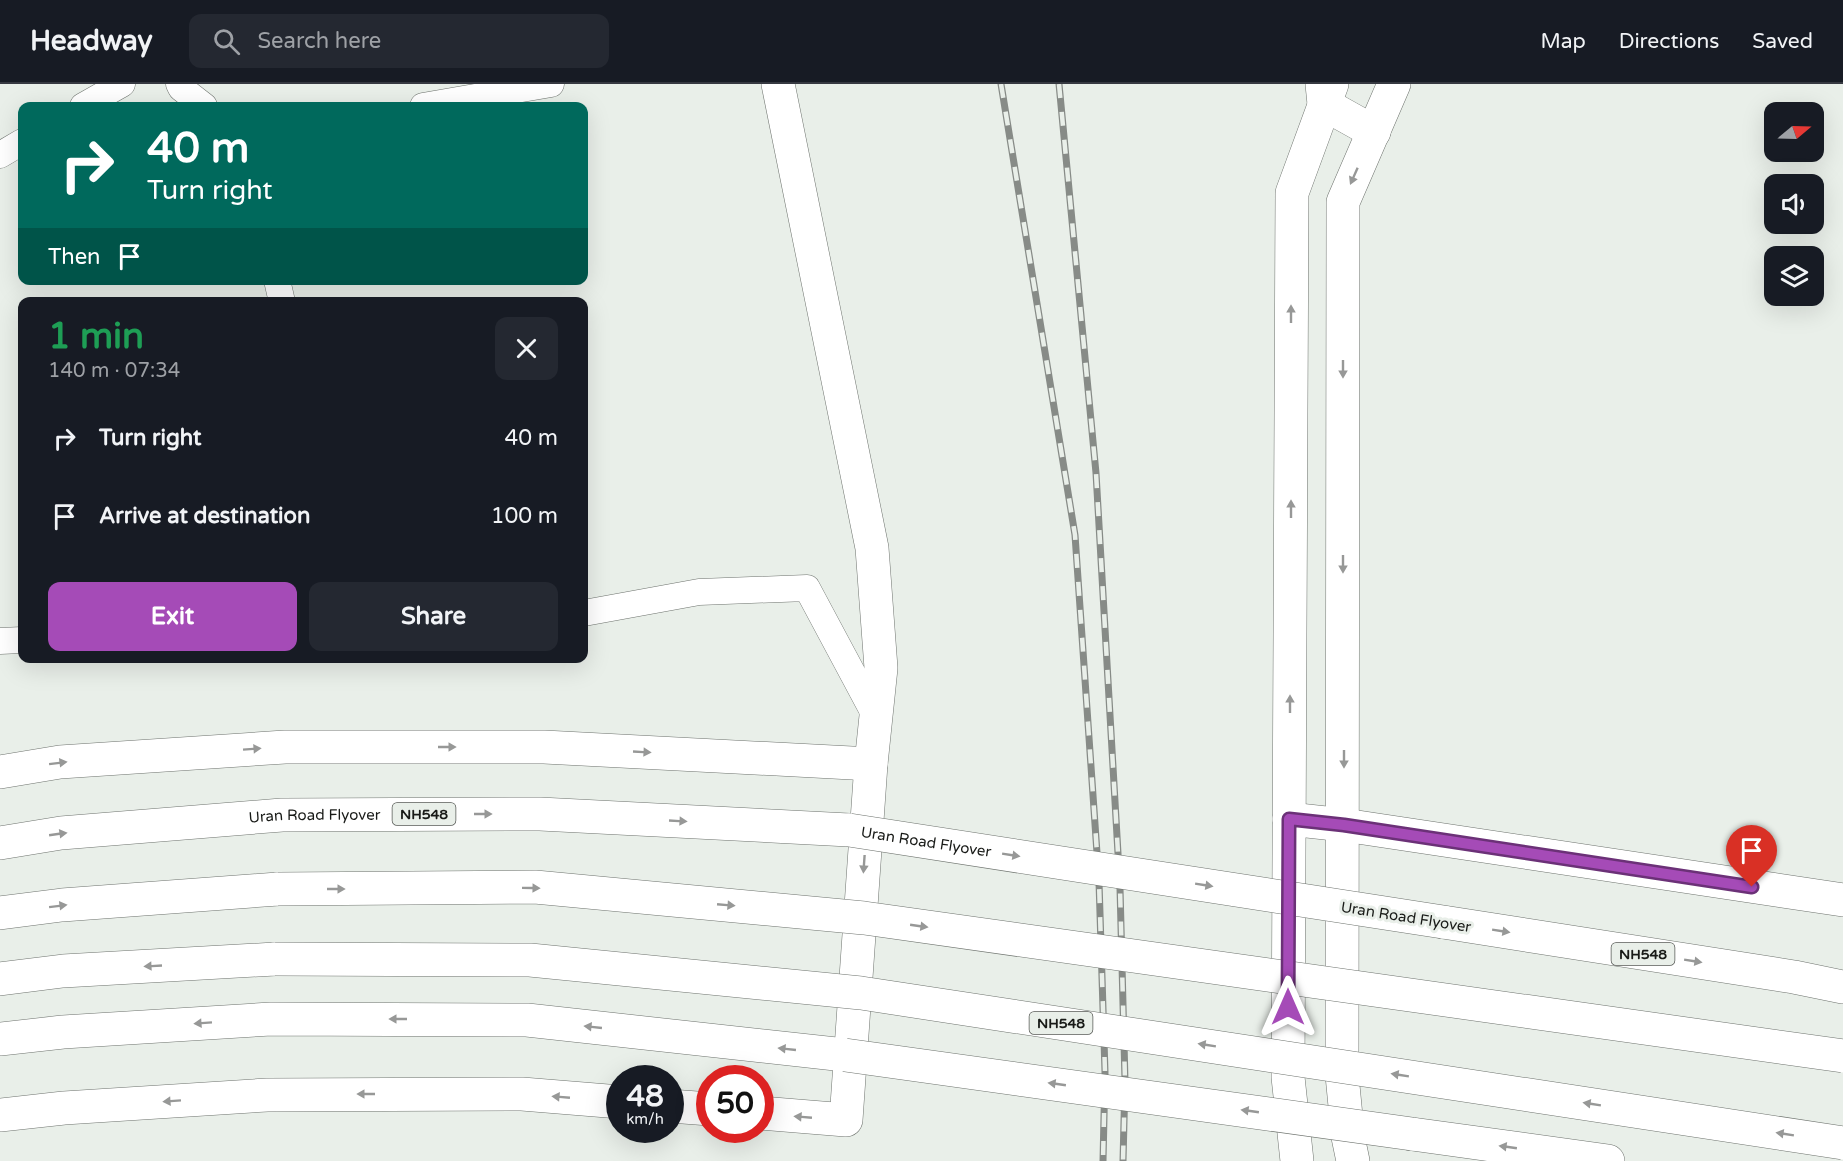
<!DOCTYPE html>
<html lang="en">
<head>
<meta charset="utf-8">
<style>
  :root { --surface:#171b24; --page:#242831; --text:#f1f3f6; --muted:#9ea1a6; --line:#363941; --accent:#a54bb7 }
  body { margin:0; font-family:"Varela Round",sans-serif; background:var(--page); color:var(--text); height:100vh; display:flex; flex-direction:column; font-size:22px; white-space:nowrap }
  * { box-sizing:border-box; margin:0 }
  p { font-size:20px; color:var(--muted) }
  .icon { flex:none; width:33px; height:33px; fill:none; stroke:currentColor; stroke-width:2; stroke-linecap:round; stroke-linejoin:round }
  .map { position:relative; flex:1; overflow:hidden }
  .side { position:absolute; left:18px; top:213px; width:570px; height:366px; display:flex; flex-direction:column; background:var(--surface); border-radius:12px; box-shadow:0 6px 24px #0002 }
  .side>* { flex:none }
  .banner { position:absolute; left:18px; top:18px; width:570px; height:183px; border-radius:12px; box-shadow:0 6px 24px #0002; background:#00695c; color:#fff; overflow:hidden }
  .needle { width:39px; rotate:71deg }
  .controls { position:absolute; left:1764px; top:18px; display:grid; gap:12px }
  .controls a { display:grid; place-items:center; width:60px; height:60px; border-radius:12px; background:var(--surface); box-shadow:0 6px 24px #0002; font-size:30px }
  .speed { position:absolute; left:606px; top:981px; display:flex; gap:12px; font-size:30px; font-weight:700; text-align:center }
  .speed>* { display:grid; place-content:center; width:78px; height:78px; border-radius:50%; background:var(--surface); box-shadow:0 6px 24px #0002; line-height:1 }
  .speed small { font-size:15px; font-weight:400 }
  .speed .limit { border:9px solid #d22; background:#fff; color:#111 }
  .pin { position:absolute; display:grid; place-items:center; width:51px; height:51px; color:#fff; margin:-62px -26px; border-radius:50% 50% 50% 0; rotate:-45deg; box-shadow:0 0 6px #0007 }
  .pin .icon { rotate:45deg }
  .me { position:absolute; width:66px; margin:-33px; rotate:0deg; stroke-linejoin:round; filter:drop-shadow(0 0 4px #0008) }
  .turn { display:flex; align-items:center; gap:21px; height:126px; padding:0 30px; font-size:27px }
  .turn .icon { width:78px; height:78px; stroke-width:2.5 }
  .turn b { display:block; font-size:42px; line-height:51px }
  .then { display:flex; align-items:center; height:57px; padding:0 30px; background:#0003; gap:12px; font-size:22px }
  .round { display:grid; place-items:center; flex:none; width:63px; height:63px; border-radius:12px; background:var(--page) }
  .overview { display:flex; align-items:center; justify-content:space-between; height:102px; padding:0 30px }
  h1 { font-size:36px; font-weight:700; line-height:45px; color:#1e9e55 }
  .cta { display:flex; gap:12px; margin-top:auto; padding:12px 30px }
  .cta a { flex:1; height:69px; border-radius:12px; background:var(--accent); color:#fff; font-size:24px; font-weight:700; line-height:69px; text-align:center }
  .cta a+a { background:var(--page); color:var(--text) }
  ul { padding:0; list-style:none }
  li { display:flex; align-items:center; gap:18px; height:78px; padding:0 30px }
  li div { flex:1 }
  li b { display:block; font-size:22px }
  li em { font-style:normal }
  header { display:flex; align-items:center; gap:36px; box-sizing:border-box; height:84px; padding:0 30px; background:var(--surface); border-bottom:2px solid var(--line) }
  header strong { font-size:28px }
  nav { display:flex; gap:33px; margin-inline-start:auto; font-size:21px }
  .search { width:420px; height:54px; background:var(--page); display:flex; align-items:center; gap:15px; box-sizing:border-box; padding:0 21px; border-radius:12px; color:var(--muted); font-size:22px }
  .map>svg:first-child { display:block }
</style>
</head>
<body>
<header>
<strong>Headway</strong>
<div class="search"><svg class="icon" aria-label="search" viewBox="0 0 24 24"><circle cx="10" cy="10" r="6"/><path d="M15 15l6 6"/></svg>Search here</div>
<nav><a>Map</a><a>Directions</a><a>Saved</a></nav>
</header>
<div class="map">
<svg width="1843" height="1077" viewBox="0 0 1843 1077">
  <rect width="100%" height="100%" fill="#e9efe9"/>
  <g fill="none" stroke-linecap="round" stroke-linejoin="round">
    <defs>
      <g id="minor">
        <polyline points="179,0 181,4 204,22"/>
        <polyline points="83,22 122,0"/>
        <polyline points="423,22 551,0"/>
        <polyline points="0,71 22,58"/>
        <polyline points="277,196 282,218"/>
        <polyline points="584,529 699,508 807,504 876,633"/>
        <polyline points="0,557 22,556"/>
      </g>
      <g id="tertiary">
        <polyline points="1322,0 1324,20 1374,48"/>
        <polyline points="1289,735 1344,741 1843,816"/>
      </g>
      <g id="secondary">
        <polyline points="1297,1077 1288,993 1292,109 1332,0"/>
        <polyline points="1353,1077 1348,1053 1342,991 1343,118 1394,0"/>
      </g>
      <g id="primary">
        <polyline points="0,688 60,678 285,663 544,663 871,680"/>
        <polyline points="670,1022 710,1025"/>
        <polyline points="760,1029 846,1036 871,680 881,584 872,464 778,0"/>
        <polyline points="0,1031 64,1024 267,1011 522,1010 620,1018"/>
      </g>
      <g id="trunk">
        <path id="s1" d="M0,759L61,749L282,731L540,730L849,746"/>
        <polyline points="0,829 62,821 278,805"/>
        <polyline points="1443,838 1794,893 1843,903"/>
        <polyline points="0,895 63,887 275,875"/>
        <polyline points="0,955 63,948 271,935 527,936 845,971"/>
        <polyline points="1412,1050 1608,1077"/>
      </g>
    </defs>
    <use href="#minor" stroke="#6e736e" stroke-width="27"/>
    <use href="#tertiary" stroke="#6e736e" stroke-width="34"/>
    <use href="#secondary" stroke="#6e736e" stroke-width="34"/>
    <use href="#primary" stroke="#6e736e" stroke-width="34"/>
    <use href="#trunk" stroke="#6e736e" stroke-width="34"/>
    <use href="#minor" stroke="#fff" stroke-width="26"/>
    <use href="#tertiary" stroke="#fff" stroke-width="33"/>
    <use href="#secondary" stroke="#fff" stroke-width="33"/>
    <use href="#primary" stroke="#fff" stroke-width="33"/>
    <use href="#trunk" stroke="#fff" stroke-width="33"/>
    <defs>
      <g id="rail">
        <polyline points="1001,0 1075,451 1099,798 1105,988 1103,1077"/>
        <polyline points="1059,0 1096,389 1120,804 1125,997 1123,1077"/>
      </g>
    </defs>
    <use href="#rail" stroke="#878b87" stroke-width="7"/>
    <use href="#rail" stroke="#e9efe9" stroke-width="4.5" stroke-dasharray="14" stroke-linecap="butt"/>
    <defs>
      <g id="trunk-bridge">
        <path id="s2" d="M849,746L1443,838"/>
        <polyline points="278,805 535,803 864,834 1843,972"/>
        <polyline points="275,875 530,876 861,909 1843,1059"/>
        <polyline points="845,971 1412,1050"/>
      </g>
    </defs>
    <use href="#trunk-bridge" stroke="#6e736e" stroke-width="34" stroke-linecap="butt"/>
    <use href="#trunk-bridge" stroke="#fff" stroke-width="33"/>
  </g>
  <defs><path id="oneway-solid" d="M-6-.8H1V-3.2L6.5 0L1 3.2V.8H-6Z" transform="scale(1.5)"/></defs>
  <g fill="#979897">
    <use href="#oneway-solid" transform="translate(1354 92) rotate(114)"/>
    <use href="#oneway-solid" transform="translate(1291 230) rotate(-90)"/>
    <use href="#oneway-solid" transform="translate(1343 285) rotate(90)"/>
    <use href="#oneway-solid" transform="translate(1291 425) rotate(-90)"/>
    <use href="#oneway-solid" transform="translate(1343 480) rotate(90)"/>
    <use href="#oneway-solid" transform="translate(1290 620) rotate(-90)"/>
    <use href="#oneway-solid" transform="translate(447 663)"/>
    <use href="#oneway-solid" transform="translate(252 665) rotate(-4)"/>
    <use href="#oneway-solid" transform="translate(642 668) rotate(3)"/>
    <use href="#oneway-solid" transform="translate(1344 675) rotate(90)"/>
    <use href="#oneway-solid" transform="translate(58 679) rotate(-7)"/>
    <use href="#oneway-solid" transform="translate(483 730)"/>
    <use href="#oneway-solid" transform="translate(678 737) rotate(3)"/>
    <use href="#oneway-solid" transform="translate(58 750) rotate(-8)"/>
    <use href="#oneway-solid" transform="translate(1011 771) rotate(9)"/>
    <use href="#oneway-solid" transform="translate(864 780) rotate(94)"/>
    <use href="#oneway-solid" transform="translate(1204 801) rotate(9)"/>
    <use href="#oneway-solid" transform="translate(531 804) rotate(1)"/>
    <use href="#oneway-solid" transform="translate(336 805)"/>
    <use href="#oneway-solid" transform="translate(726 821) rotate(5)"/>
    <use href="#oneway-solid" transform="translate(58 822) rotate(-7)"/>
    <use href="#oneway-solid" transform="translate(919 842) rotate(8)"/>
    <use href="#oneway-solid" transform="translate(1501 847) rotate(9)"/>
    <use href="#oneway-solid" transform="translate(1693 877) rotate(9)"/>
    <use href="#oneway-solid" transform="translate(153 882) rotate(177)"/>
    <use href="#oneway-solid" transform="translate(398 935) rotate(-180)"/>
    <use href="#oneway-solid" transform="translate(203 939) rotate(176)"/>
    <use href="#oneway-solid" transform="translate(593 943) rotate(-174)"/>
    <use href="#oneway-solid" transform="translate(1207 961) rotate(-171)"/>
    <use href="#oneway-solid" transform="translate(787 965) rotate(-174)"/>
    <use href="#oneway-solid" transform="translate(1400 991) rotate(-171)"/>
    <use href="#oneway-solid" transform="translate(1057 1000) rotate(-172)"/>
    <use href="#oneway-solid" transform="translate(366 1010) rotate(180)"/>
    <use href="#oneway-solid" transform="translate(561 1013) rotate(-175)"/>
    <use href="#oneway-solid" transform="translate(172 1017) rotate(176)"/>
    <use href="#oneway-solid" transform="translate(1592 1020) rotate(-171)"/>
    <use href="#oneway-solid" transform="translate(1250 1027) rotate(-172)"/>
    <use href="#oneway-solid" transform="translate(803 1033) rotate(-175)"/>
    <use href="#oneway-solid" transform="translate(1785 1050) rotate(-171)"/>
    <use href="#oneway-solid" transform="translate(1508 1063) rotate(-172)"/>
  </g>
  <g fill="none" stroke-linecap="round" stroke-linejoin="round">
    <defs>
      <polyline id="route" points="1288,923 1289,735 1344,741 1752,803"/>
    </defs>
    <use href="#route" stroke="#6b3177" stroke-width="15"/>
    <use href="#route" stroke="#a54bb7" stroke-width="10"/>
  </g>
  <g text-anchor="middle" stroke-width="6" stroke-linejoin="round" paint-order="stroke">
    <g fill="#e9efe9" stroke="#575a56" stroke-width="1.5">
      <rect x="392.5" y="719" width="63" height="22" rx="4.5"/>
      <rect x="1611.5" y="859" width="63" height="22" rx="4.5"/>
      <rect x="1029.5" y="928" width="63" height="22" rx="4.5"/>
    </g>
    <g font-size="14" font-weight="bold" fill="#181a17">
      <text x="424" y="735">NH548</text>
      <text x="1643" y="875">NH548</text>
      <text x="1061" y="944">NH548</text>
    </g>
    <g font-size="15" fill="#181a17" stroke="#e9efe9">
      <text dy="5" stroke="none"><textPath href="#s1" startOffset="316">Uran Road Flyover</textPath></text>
      <text dy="5" stroke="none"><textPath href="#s2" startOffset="78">Uran Road Flyover</textPath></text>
      <text transform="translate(1406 833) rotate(9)" y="5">Uran Road Flyover</text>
    </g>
  </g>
</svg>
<div class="controls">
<a><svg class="needle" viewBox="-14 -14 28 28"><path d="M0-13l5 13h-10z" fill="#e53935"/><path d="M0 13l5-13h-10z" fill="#9ea1a6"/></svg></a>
<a><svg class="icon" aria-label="sound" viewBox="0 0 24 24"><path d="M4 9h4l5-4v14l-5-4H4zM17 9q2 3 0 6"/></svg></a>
<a><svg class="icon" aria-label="layers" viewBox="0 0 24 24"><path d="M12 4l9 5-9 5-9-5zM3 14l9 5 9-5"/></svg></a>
</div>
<div class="speed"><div>48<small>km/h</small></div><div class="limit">50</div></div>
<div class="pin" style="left:1752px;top:803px;background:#d93025"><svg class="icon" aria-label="arrive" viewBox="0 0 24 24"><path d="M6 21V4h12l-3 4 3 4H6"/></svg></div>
<svg class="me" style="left:1288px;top:923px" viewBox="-20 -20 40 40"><path d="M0-17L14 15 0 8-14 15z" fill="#a54bb7" stroke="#fff" stroke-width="4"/></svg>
<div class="banner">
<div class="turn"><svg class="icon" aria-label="right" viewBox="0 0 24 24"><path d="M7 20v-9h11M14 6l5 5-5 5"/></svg><div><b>40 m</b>Turn right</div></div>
<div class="then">Then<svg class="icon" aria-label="arrive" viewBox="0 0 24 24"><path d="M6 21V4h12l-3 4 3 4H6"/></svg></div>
</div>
<section class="side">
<div class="overview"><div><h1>1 min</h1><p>140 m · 07:34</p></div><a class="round"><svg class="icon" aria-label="close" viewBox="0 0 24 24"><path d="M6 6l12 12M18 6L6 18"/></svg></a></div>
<ul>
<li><svg class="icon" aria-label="right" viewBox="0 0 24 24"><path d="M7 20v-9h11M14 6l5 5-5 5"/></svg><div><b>Turn right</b></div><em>40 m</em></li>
<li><svg class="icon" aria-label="arrive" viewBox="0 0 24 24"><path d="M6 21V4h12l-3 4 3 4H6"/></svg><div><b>Arrive at destination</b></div><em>100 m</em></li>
</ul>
<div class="cta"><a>Exit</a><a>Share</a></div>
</section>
</div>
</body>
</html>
